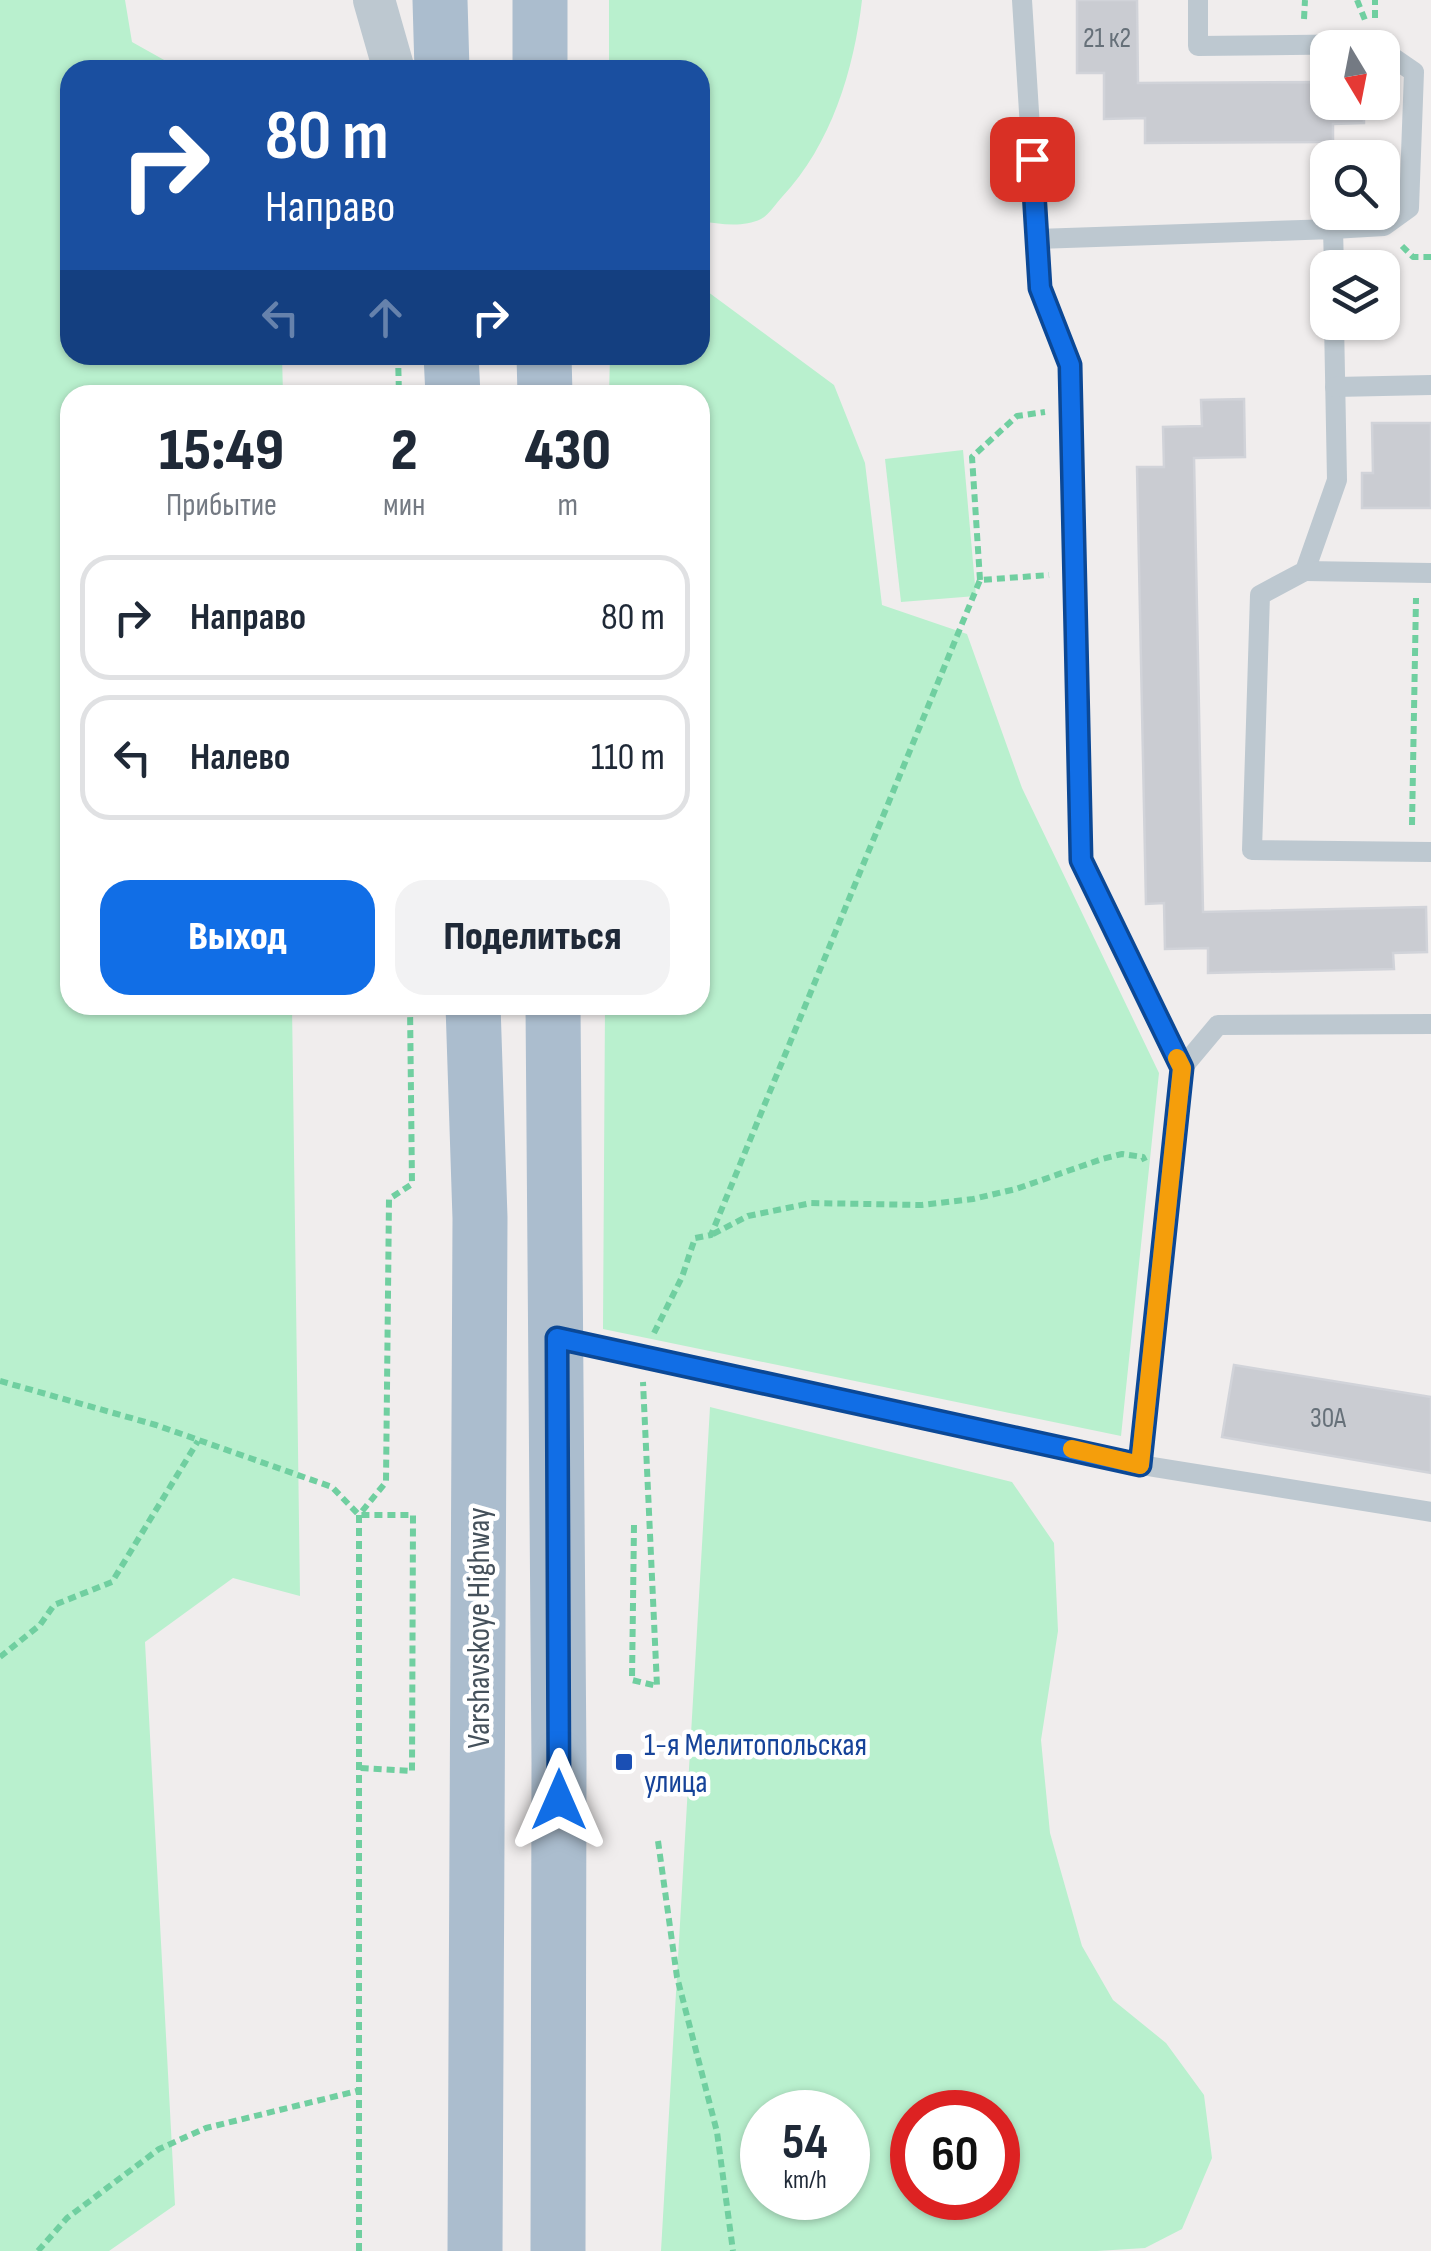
<!DOCTYPE html>
<html lang="ru">
<head>
<meta charset="utf-8">
<style>
  :root { --surface:#fff; --page:#f2f2f3; --text:#1f2937; --muted:#747a83; --line:#e0e1e3; --accent:#116ee6 }
  body { margin:0; font-family:"Sofia Sans Condensed",sans-serif; background:var(--page); color:var(--text); height:100vh; display:flex; flex-direction:column; font-size:38px; white-space:nowrap }
  * { box-sizing:border-box; margin:0 }
  p { font-size:32px; color:var(--muted) }
  .icon { flex:none; width:55px; height:55px; fill:none; stroke:currentColor; stroke-width:2; stroke-linecap:round; stroke-linejoin:round }
  .map { position:relative; flex:1; overflow:hidden }
  .sheet { position:absolute; left:60px; top:385px; width:650px; height:630px; display:flex; flex-direction:column; background:var(--surface); border-radius:30px; box-shadow:0 2px 8px #0004 }
  .sheet>* { flex:none }
  .guide { position:absolute; left:60px; top:60px; width:650px; height:305px; border-radius:30px; box-shadow:0 2px 8px #0004; background:#1a4fa0; color:#fff; overflow:hidden }
  .needle { width:65px; rotate:170deg }
  .fabs { position:absolute; left:1310px; top:30px; display:grid; gap:20px }
  .fabs a { display:grid; place-items:center; width:90px; height:90px; border-radius:20px; background:var(--surface); box-shadow:0 2px 8px #0004; font-size:50px }
  .speed { position:absolute; left:740px; top:2090px; display:flex; gap:20px; font-size:50px; font-weight:700; text-align:center }
  .speed>* { display:grid; place-content:center; width:130px; height:130px; border-radius:50%; background:var(--surface); box-shadow:0 2px 8px #0004; line-height:1 }
  .speed small { font-size:25px; font-weight:400 }
  .speed .limit { border:15px solid #d22; background:#fff; color:#111 }
  .pin { position:absolute; display:grid; place-items:center; width:85px; height:85px; color:#fff; margin:-42px; border-radius:20px; box-shadow:0 5px 15px #0006 }
  .me { position:absolute; width:110px; margin:-55px; rotate:0deg; stroke-linejoin:round; filter:drop-shadow(0 0 8px #0008) }
  .turn { display:flex; align-items:center; gap:35px; height:210px; padding:0 40px; font-size:45px }
  .turn .icon { width:130px; height:130px; stroke-width:2.5 }
  .turn b { display:block; font-size:70px; line-height:85px }
  .lanes { display:flex; align-items:center; height:95px; padding:0 40px; background:#0003; justify-content:center; gap:50px; direction:ltr }
  .lanes .off { opacity:.35 }
  .eta { display:flex; justify-content:space-evenly; align-items:center; height:170px; text-align:center }
  .eta b { font-size:60px; font-weight:800; line-height:70px }
  .primary-button { display:flex; gap:20px; margin-top:auto; padding:20px 40px }
  .primary-button a { flex:1; height:115px; border-radius:30px; background:var(--accent); color:#fff; font-size:40px; font-weight:800; line-height:115px; text-align:center }
  .primary-button a+a { background:var(--page); color:var(--text) }
  ul { padding:0; list-style:none }
  li { display:flex; align-items:center; gap:30px; height:125px; margin:0 20px 15px; padding:0 20px; border:5px solid var(--line); border-radius:30px }
  li div { flex:1 }
  li b { display:block; font-size:38px }
  li em { font-style:normal }
  .map>svg:first-child { display:block }
</style>
</head>
<body>
<div class="map">
<svg width="1431" height="2251" viewBox="0 0 1431 2251">
  <rect width="100%" height="100%" fill="#f0eded"/>
  <g fill="#b9f0ce" fill-rule="evenodd">
    <polygon points="0,0 125,0 132,42 182,70 70,70 70,355 282,355 283,395 70,395 70,1005 292,1005 300,1596 233,1578 145,1642 175,2205 109,2251 0,2251"/>
    <path d="M609,0H862C854,70 831,145 782,197C776,203 769,215 761,219C743,228 719,224 700,221V70H609Z"/>
    <polygon points="700,286 834,385 865,463 882,605 967,634 1022,788 1159,1073 1121,1436 603,1329 605,1005 700,1005 700,395 609,395 610,355 700,355"/>
    <polygon points="963,450 976,596 901,602 885,459"/>
    <path d="M710,1407L1012,1482L1054,1543L1058,1631L1041,1740L1050,1833L1082,1946L1113,2000L1166,2043L1204,2095L1212,2158L1182,2229L1145,2248L1097,2251H661ZM848,2112V2198H762V2112ZM998,2112V2198H912V2112Z"/>
  </g>
  <g fill="#caccd2" stroke="#d1d3d9" stroke-width="2.5">
    <polygon points="1077,0 1137,0 1138,83 1328,82 1328,102 1364,102 1364,123 1333,124 1333,142 1145,143 1145,118 1104,119 1104,73 1077,73"/>
    <polygon points="1244,399 1245,457 1194,458 1203,912 1426,907 1427,952 1393,953 1394,969 1208,973 1208,948 1165,949 1164,903 1146,904 1137,467 1164,467 1163,427 1202,426 1201,400"/>
    <polygon points="1372,423 1431,423 1431,508 1362,508 1362,473 1373,473"/>
    <polygon points="1234,1365 1431,1397 1431,1473 1222,1437"/>
  </g>
  <g fill="none" stroke-linecap="round" stroke-linejoin="round">
    <g stroke="#70cfa0" stroke-width="6" stroke-dasharray="8 5" stroke-linecap="butt">
      <polyline points="1357,0 1365,20"/>
      <polyline points="1375,18 1375,0"/>
      <polyline points="1304,19 1305,0"/>
      <polyline points="1402,246 1413,257 1431,257"/>
      <polyline points="398,355 399,395"/>
      <polyline points="980,580 972,457 1017,416 1045,412"/>
      <polyline points="1412,825 1416,598"/>
      <polyline points="713,1234 748,1216 811,1203 922,1205 973,1199 1016,1189 1102,1159 1122,1154 1143,1157 1145,1161"/>
      <polyline points="654,1333 682,1277 695,1238 711,1235 980,580 1049,575"/>
      <polyline points="0,1381 156,1425 332,1487 359,1515 413,1515 412,1771 360,1768"/>
      <polyline points="634,1525 632,1680 657,1686 643,1382"/>
      <polyline points="0,1657 40,1625 54,1605 112,1582 198,1441"/>
      <polyline points="658,1841 677,1977 717,2132 733,2251"/>
      <polyline points="38,2251 67,2218 159,2149 206,2128 357,2091"/>
      <polyline points="359,2251 359,1515 386,1482 389,1199 412,1184 410,1005"/>
    </g>
    <g stroke="#bdc8d0" stroke-width="20">
      <polyline points="1022,0 1040,288 1070,365 1081,860 1182,1068 1141,1465"/>
      <polyline points="1198,0 1198,46 1375,44 1379,48"/>
      <polyline points="1333,229 1384,226 1409,208 1414,72 1382,50"/>
      <polyline points="1037,239 1333,229 1334,268"/>
      <polyline points="1334,322 1337,480 1305,571 1260,595 1252,850 1431,852"/>
      <polyline points="1335,387 1431,385"/>
      <polyline points="1305,571 1431,573"/>
      <polyline points="1182,1068 1218,1025 1431,1024"/>
      <polyline points="559,1339 1141,1465 1431,1512"/>
    </g>
    <polyline stroke="#bdc8d0" stroke-width="42" points="374,0 394,70"/>
    <g stroke="#abbdce" stroke-width="55">
      <polyline points="440,0 442,70"/>
      <polyline points="540,0 540,70"/>
      <polyline points="451,355 453,395"/>
      <polyline points="544,355 545,395"/>
      <polyline points="473,1005 480,1218 475,2251"/>
      <polyline points="553,1005 559,1763 558,2251"/>
    </g>
  </g>
  <g fill="none" stroke-linecap="round" stroke-linejoin="round">
    <defs>
      <polyline id="route" points="559,1800 557,1338 1140,1465 1182,1068 1081,860 1070,365 1040,288 1032,159"/>
    </defs>
    <use href="#route" stroke="#0b4896" stroke-width="25"/>
    <use href="#route" stroke="#116ee6" stroke-width="18"/>
    <polyline stroke="#f59e0b" stroke-width="18" points="1072,1449 1140,1465 1182,1068 1177,1058"/>
  </g>
  <rect fill="#1a4fb4" stroke="#fff" stroke-width="4" x="614" y="1752" width="20" height="20" rx="5"/>
  <g text-anchor="middle" stroke-width="9" stroke-linejoin="round" paint-order="stroke">
    <g font-size="28" fill="#667079">
      <text x="1107" y="47">21 к2</text>
      <text x="1328" y="1427">30А</text>
    </g>
    <g font-size="32" fill="#45515b" stroke="#fff">
      <text transform="translate(478 1628) rotate(-90)" y="11">Varshavskoye Highway</text>
    </g>
    <g font-size="32" fill="#164399" stroke="#fff" text-anchor="start">
      <text x="644" y="1755">1-я Мелитопольская<tspan x="644" dy="37">улица</tspan></text>
    </g>
  </g>
</svg>
<div class="fabs">
<a><svg class="needle" viewBox="-14 -14 28 28"><path d="M0-13l5 13h-10z" fill="#e53935"/><path d="M0 13l5-13h-10z" fill="#747a83"/></svg></a>
<a><svg class="icon" aria-label="search" viewBox="0 0 24 24"><circle cx="10" cy="10" r="6"/><path d="M15 15l6 6"/></svg></a>
<a><svg class="icon" aria-label="layers" viewBox="0 0 24 24"><path d="M12 4l9 5-9 5-9-5zM3 14l9 5 9-5"/></svg></a>
</div>
<div class="speed"><div>54<small>km/h</small></div><div class="limit">60</div></div>
<div class="pin" style="left:1032px;top:159px;background:#d93025"><svg class="icon" aria-label="arrive" viewBox="0 0 24 24"><path d="M6 21V4h12l-3 4 3 4H6"/></svg></div>
<svg class="me" style="left:559px;top:1800px" viewBox="-20 -20 40 40"><path d="M0-17L14 15 0 8-14 15z" fill="#116ee6" stroke="#fff" stroke-width="4"/></svg>
<div class="guide">
<div class="turn"><svg class="icon" aria-label="right" viewBox="0 0 24 24"><path d="M7 20v-9h11M14 6l5 5-5 5"/></svg><div><b>80 m</b>Направо</div></div>
<div class="lanes"><svg class="icon off" aria-label="left" viewBox="0 0 24 24"><path d="M17 20v-9H6M10 6l-5 5 5 5"/></svg><svg class="icon off" aria-label="ahead" viewBox="0 0 24 24"><path d="M12 20V5M6 11l6-6 6 6"/></svg><svg class="icon" aria-label="right" viewBox="0 0 24 24"><path d="M7 20v-9h11M14 6l5 5-5 5"/></svg></div>
</div>
<section class="sheet">
<div class="eta">
<div><b>15:49</b><p>Прибытие</p></div>
<div><b>2</b><p>мин</p></div>
<div><b>430</b><p>m</p></div>
</div>
<ul>
<li><svg class="icon" aria-label="right" viewBox="0 0 24 24"><path d="M7 20v-9h11M14 6l5 5-5 5"/></svg><div><b>Направо</b></div><em>80 m</em></li>
<li><svg class="icon" aria-label="left" viewBox="0 0 24 24"><path d="M17 20v-9H6M10 6l-5 5 5 5"/></svg><div><b>Налево</b></div><em>110 m</em></li>
</ul>
<div class="primary-button"><a>Выход</a><a>Поделиться</a></div>
</section>
</div>
</body>
</html>
